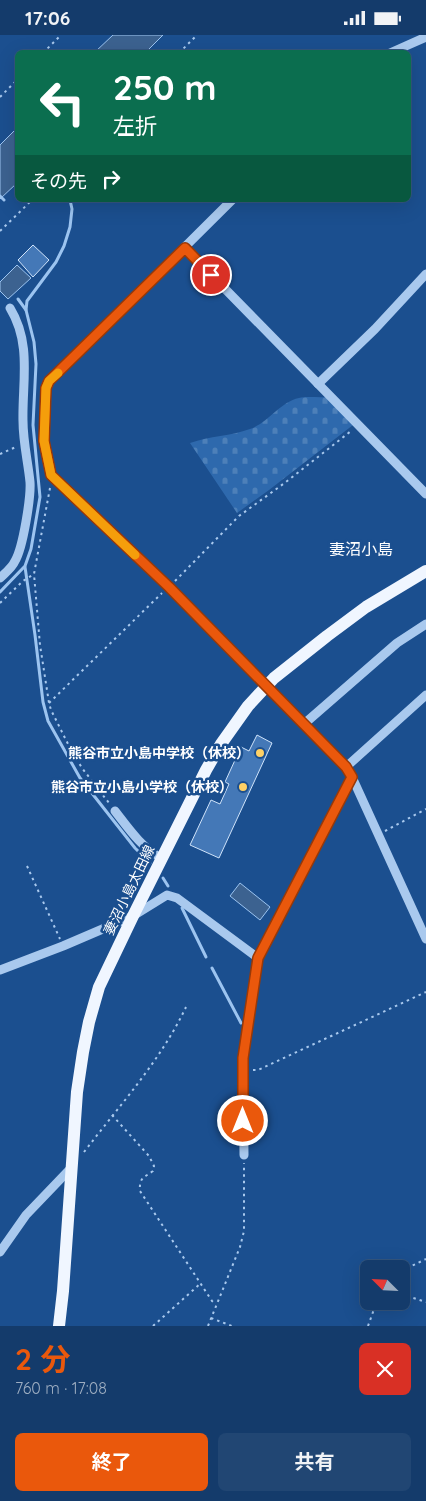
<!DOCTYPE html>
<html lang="ja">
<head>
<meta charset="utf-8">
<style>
  :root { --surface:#143b6b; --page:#214673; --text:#f1f3f6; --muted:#9dadc1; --line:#33557e; --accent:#ea580c }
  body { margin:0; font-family:Quicksand,"Noto Sans JP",sans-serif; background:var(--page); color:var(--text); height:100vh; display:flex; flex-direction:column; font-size:19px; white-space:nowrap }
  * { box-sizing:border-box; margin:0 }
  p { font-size:16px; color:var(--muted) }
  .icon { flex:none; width:28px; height:28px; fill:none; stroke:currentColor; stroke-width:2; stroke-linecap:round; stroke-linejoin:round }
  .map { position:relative; height:1291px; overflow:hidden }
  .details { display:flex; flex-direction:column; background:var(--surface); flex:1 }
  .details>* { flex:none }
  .hud { position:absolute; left:15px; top:15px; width:396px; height:152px; border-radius:8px; box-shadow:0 5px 20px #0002,0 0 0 1px var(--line); background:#0b6e4f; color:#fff; overflow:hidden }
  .needle { width:32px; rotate:294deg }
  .controls { position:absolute; left:360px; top:1225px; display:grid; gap:10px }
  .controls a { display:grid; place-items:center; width:50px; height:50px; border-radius:8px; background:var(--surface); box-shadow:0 5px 20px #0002,0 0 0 1px var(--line); font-size:25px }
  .pin { position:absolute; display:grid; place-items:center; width:42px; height:42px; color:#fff; margin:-21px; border:2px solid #fff; border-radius:50%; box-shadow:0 1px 5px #0007 }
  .me { position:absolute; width:55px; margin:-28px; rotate:0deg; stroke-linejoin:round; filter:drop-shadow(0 0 4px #0008) }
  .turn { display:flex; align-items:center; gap:18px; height:105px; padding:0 15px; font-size:22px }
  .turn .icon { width:65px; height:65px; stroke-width:2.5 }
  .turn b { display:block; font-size:35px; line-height:42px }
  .then { display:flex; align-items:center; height:48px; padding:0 15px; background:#0003; gap:10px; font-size:19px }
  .round { display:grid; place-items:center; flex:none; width:52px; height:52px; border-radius:8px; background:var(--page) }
  .headline { display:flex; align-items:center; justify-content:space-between; height:85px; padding:0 15px }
  h1 { font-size:30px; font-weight:700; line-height:38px; color:var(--accent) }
  .button { display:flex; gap:10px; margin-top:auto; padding:10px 15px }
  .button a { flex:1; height:58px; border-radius:8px; background:var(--accent); color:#fff; font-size:20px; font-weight:700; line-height:58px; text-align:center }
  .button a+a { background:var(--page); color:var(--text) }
  .status { display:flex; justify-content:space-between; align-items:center; height:35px; padding:0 25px; background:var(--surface); direction:ltr }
  .status svg { height:14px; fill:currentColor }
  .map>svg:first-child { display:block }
</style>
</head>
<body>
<div class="status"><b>17:06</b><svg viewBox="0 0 49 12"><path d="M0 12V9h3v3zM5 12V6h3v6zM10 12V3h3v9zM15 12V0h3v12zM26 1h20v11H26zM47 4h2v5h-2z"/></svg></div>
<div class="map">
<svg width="426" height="1291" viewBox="0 0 426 1291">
  <defs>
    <pattern id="cemetery-stones" width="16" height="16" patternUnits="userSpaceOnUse" patternTransform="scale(1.25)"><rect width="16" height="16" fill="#2e69ad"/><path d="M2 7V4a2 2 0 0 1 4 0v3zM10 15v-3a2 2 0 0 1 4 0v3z" fill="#4d80b9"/></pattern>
  </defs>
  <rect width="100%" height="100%" fill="#1b4f8f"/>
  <path fill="url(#cemetery-stones)" d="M326,362L353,390L269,455L237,478L190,408C210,401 231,401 250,394C268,388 280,367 299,363C307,361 318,363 326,362Z"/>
  <g fill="#3c6290" stroke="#9cc4f0">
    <polygon points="113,0 163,0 146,17 95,17"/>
    <polygon points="17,93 17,148 0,164 0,110"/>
    <polygon points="17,230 31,243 8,264 0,256 0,247"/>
    <polygon points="240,848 270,872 260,885 230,861"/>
  </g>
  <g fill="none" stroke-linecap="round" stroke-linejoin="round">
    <g stroke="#9cc4f0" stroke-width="3">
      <polyline points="0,161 4,165"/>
      <polyline points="18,264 26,275"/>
      <polyline points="25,532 35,600 43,667 48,686 80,743 135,813 150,828"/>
      <polyline points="0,557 25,531 31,514 40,462 33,390 36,329 34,307 26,275 27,266 56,227 64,211 70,192 72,174 70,165"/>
      <polyline points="163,843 168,851"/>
      <polyline points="182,873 206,922"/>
      <polyline points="212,933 241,988"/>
    </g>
  </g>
  <g fill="#4478b7" stroke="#cfe3fa">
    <polygon points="33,210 49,225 33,242 18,225"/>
    <polygon points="257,700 272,708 219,823 190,810 211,765 220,769 229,749 225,747 241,712 249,716"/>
  </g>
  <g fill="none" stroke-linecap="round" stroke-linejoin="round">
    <g stroke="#a9c9ee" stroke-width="2" stroke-dasharray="2.5 4" stroke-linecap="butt">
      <polyline points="43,18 61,0"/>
      <polyline points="179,18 197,0"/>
      <polyline points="0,62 18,44"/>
      <polyline points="0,196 32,165"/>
      <polyline points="0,419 16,412"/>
      <polyline points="50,453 34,539 40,610 49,668 51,675 71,715 82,733 109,768"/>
      <polyline points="175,546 239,481 286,447 351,396"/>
      <polyline points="0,568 23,546 34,539"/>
      <polyline points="49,668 162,558"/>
      <polyline points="385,796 426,774"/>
      <polyline points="27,831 60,904"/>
      <polyline points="253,1035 258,1035 426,957"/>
      <path d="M112,1080L149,1121L154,1131L153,1136C144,1143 139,1142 140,1156L212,1266L216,1269"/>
      <path d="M84,1117C120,1070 161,1025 186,972"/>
      <polyline points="401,1236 426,1224"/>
      <polyline points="401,1259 426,1267"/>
      <polyline points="211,1283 232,1291"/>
      <polyline points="153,1291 201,1248"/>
      <polyline points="208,1291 240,1212 244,1196 244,1128"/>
      <polyline points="368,1291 377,1266"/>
    </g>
    <g stroke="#a9c9ee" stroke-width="9">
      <polyline points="390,18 426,2"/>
      <polyline points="232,165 49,347 46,353 44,406 51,440 169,552 346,732 352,742 426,904"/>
      <polyline points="185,213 426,459"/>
      <polyline points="318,349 375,294 426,239"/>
      <path d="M0,543C5,538 12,533 15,526C23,513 31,462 30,447C28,427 23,407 23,386C22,347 32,309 10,273"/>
      <polyline points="304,689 397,608 426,589"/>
      <polyline points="346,732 426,660"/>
      <path d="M115,776C129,794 141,812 161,823"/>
      <polyline points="0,935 63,911 133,881 167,860 177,863 258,923"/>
      <polyline points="244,1120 243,1023 258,923 352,742"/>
      <polyline points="0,1217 26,1180 72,1132"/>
    </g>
    <polyline stroke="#f0f6ff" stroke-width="12" points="59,1291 63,1256 77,1057 83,1017 89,987 99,952 133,881 206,735 221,709 248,671 274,643 327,601 366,572 426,536"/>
  </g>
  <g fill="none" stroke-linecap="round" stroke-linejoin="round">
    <defs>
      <polyline id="route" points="211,240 185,213 49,346 46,353 44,406 51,440 169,552 346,732 352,742 258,923 243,1023 243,1086"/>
    </defs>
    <use href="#route" stroke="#983908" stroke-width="12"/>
    <use href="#route" stroke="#ea580c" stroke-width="9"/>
    <polyline stroke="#f59e0b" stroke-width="9" points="58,338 49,346 46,353 44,406 51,440 135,520"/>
  </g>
  <g fill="#ffd166" stroke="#1b4f8f" stroke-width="2">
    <circle cx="260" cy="718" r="5"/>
    <circle cx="243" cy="752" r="5"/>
  </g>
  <g text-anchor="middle" stroke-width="5" stroke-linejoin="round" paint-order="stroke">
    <g font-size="14" font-weight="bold" fill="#fff" stroke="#1b4f8f" text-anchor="end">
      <text x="250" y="723">熊谷市立小島中学校（休校）</text>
      <text x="233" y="757">熊谷市立小島小学校（休校）</text>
    </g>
    <g font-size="14" fill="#fff" stroke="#1b4f8f">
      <text transform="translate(129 855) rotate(-64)" y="5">妻沼小島太田線</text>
    </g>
    <g font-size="16" fill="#fff" stroke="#1b4f8f">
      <text x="361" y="520">妻沼小島</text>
    </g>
  </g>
</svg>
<div class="controls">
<a><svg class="needle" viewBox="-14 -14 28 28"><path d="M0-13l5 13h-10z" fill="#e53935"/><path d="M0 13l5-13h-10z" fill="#9dadc1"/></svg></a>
</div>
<div class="pin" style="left:211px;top:240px;background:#d93025"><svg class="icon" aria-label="arrive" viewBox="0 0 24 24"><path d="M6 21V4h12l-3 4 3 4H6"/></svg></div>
<svg class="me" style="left:243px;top:1086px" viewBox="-20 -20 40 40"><circle r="17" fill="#ea580c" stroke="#fff" stroke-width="3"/><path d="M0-11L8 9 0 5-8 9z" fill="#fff"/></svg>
<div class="hud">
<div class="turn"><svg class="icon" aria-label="left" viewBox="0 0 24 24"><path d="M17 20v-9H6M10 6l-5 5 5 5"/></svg><div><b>250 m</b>左折</div></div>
<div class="then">その先<svg class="icon" aria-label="right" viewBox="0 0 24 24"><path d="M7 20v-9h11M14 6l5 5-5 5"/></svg></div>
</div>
</div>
<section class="details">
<div class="headline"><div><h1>2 分</h1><p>760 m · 17:08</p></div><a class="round" style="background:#d93025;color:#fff"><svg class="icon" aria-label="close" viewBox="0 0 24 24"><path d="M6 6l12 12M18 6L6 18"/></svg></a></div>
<div class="button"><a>終了</a><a>共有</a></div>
</section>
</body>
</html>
